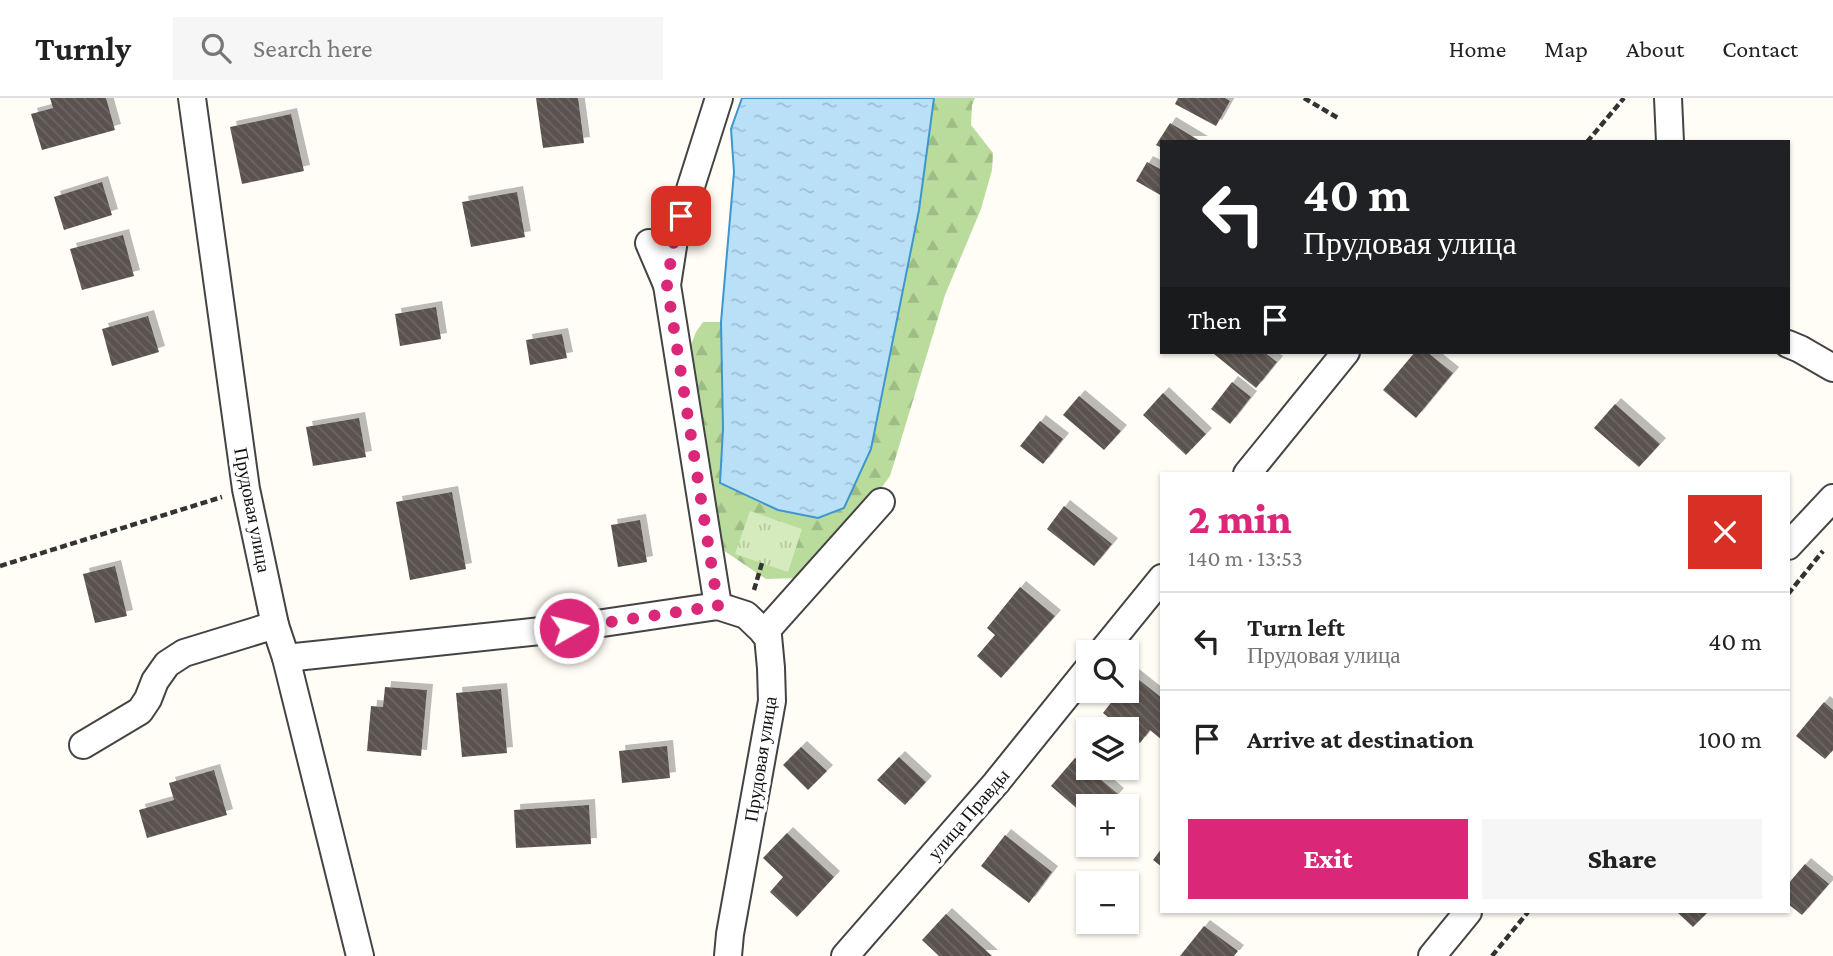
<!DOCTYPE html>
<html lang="en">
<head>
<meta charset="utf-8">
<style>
  :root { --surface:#fff; --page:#f6f6f6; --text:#222; --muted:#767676; --line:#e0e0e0; --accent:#db2777 }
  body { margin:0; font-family:"Crimson Pro",serif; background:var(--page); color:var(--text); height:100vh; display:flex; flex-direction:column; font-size:26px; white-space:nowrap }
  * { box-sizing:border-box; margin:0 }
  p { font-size:23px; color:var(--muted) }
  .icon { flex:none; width:38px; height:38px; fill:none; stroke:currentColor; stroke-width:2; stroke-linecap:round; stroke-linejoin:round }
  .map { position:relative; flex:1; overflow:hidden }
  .drawer { position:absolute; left:1160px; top:374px; width:630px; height:441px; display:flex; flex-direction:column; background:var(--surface); border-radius:0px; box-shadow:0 2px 5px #0004 }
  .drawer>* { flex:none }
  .guide { position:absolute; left:1160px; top:42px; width:630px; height:214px; border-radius:0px; box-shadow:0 2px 5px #0004; background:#202124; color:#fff; overflow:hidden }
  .tools { position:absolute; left:1076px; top:542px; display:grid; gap:14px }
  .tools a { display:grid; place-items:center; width:63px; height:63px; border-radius:0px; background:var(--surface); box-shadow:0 2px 5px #0004; font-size:35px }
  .pin { position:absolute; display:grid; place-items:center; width:60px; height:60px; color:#fff; margin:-30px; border-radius:14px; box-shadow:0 4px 10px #0006 }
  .me { position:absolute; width:77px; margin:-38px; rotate:82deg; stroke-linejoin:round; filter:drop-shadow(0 0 5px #0008) }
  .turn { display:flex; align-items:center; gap:24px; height:147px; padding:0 28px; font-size:32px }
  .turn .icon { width:91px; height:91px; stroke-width:2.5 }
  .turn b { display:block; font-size:49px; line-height:60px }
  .then { display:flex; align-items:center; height:66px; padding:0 28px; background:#0003; gap:14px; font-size:26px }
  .round { display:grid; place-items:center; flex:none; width:74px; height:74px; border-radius:0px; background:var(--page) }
  .overview { display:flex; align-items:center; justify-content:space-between; height:119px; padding:0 28px }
  h1 { font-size:42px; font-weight:800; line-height:52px; color:var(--accent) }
  .button { display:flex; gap:14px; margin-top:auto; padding:14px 28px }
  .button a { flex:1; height:80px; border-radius:0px; background:var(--accent); color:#fff; font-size:28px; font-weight:800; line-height:80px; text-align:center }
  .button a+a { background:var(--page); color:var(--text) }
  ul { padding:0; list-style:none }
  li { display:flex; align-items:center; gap:21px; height:98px; padding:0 28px; border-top:2px solid var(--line) }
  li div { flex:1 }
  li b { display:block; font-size:26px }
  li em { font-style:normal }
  header { display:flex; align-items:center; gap:42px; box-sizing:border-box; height:98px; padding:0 35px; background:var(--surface); border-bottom:2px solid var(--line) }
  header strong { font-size:33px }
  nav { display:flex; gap:38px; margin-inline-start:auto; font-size:24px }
  .search { width:490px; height:63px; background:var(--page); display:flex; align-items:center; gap:18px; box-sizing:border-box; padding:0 24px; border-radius:0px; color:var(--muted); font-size:26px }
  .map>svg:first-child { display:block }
</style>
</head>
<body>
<header>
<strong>Turnly</strong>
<div class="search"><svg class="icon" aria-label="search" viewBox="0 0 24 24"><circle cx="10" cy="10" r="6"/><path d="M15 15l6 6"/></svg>Search here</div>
<nav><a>Home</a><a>Map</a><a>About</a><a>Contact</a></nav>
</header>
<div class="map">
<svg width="1833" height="858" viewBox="0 0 1833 858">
  <defs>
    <pattern id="forest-firs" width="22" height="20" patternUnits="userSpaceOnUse" patternTransform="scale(1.75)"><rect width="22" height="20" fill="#b9dc9c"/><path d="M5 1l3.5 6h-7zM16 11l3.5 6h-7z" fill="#9ebc85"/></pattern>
    <pattern id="park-tufts" width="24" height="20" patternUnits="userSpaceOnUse" patternTransform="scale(1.75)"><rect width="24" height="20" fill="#d5ebbd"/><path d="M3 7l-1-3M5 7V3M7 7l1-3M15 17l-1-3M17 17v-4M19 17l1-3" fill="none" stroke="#b6c8a1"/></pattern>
    <pattern id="water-ripples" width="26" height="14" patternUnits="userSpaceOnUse" patternTransform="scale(1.75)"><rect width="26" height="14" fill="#b9e0f7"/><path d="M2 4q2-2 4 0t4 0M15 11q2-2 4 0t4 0" fill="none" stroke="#9ebfd3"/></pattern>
    <pattern id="building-back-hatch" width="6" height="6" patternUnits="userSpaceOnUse" patternTransform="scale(1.75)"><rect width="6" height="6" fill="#5a524d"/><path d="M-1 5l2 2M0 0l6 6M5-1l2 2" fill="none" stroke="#6d6662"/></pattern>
    <filter id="shadow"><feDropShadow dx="6" dy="-6" stdDeviation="0" flood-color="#0004"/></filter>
  </defs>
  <rect width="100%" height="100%" fill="#fffdf5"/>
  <polygon fill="url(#forest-firs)" points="934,0 975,0 972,7 971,27 993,55 992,72 981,111 945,197 890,378 853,429 799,480 766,481 723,452 694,331 686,260 696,234 703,224 721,224 723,331 721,385 779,412 818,420 919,112"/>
  <polygon fill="url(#park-tufts)" points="750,413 802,431 788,474 735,456"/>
  <polygon fill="url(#water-ripples)" stroke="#3f96cf" stroke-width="2" points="742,0 934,0 919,112 871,351 844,410 818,420 778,412 720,385 723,331 721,224 734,74 731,31"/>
  <g fill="url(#building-back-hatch)" filter="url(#shadow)">
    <polygon points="50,0 106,0 115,32 42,52 31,16 53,10"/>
    <polygon points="536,0 578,0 584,45 543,50"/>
    <polygon points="1178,0 1225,0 1230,3 1216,28 1175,6"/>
    <polygon points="291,16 304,73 242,86 230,29"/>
    <polygon points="1170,25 1202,44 1162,44 1162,50 1156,47"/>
    <polygon points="1147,64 1162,72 1162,98 1136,83"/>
    <polygon points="102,84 112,117 64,132 54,99"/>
    <polygon points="517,94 525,139 471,149 462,104"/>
    <polygon points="123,137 134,178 82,192 70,151"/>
    <polygon points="436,209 441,241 400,248 395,216"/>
    <polygon points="148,218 159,254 112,268 102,231"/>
    <polygon points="562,236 567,260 530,267 526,242"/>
    <polygon points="1216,254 1264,254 1277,264 1256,290 1214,256"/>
    <polygon points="1415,254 1427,254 1453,275 1416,320 1383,292"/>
    <polygon points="1232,284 1251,299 1230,326 1211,311"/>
    <polygon points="1163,295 1206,336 1186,357 1143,317"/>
    <polygon points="1079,298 1121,333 1104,352 1063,317"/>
    <polygon points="1615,306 1660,346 1639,369 1594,330"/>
    <polygon points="359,320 366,359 313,368 306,329"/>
    <polygon points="1040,323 1063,341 1043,366 1020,348"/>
    <polygon points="452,394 466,471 410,482 396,404"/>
    <polygon points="1064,408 1112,446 1094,468 1047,431"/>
    <polygon points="640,422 647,464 618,469 611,427"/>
    <polygon points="115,468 127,518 95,525 83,476"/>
    <polygon points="1020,489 1055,518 1001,580 977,558 995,537 987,530"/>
    <polygon points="1133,577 1162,600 1162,642 1150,632 1140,645 1127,634 1127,632 1124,632 1103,615 1120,593 1127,593 1127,585"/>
    <polygon points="385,589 427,592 421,658 367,653 371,608 383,609"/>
    <polygon points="501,591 507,655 462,659 456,595"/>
    <polygon points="1824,604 1833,612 1833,652 1825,661 1796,638"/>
    <polygon points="667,648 670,680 622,685 619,653"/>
    <polygon points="801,649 827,673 808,692 783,667"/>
    <polygon points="899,659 926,684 905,707 877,682"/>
    <polygon points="1075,660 1118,696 1106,709 1088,709 1088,720 1051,688"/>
    <polygon points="214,672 227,717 147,740 139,712 174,702 169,685"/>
    <polygon points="589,707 591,746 516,750 514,712"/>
    <polygon points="787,735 834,779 797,819 770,794 783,779 763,760"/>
    <polygon points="1005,737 1052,774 1029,805 981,768"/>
    <polygon points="1162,750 1162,769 1153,762"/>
    <polygon points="1805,766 1829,786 1802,817 1788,806 1788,786"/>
    <polygon points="1677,814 1708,814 1693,829"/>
    <polygon points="946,816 992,858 939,858 922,842"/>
    <polygon points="1204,828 1238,853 1234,858 1180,858"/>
  </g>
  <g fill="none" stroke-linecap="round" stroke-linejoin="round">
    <defs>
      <g id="minor">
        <polyline points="192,0 246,391 275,527 286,560 360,858"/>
        <polyline points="1668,0 1670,44"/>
        <polyline points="649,145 667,187"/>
        <polyline points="1788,246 1800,251 1833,270"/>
        <polyline points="1247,376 1346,254"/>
        <polyline points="1788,448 1833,400"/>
        <polyline points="718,508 667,187 674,142 719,0"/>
        <polyline points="764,535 881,404"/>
        <polyline points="1101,555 1162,480"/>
        <polyline points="286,560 569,530 718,508 746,517 768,538 771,570 772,603 730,836 728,858"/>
        <polyline points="83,647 140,613 148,601 155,583 167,566 184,555 275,527"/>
        <polyline points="845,858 996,685 1088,571"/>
        <polyline points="1432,858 1468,814"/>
      </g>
    </defs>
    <use href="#minor" stroke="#444" stroke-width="30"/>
    <g stroke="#333" stroke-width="4.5" stroke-dasharray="7 3.5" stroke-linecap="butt">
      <polyline points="1304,0 1338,20"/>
      <polyline points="1587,44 1624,0"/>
      <polyline points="0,468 222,399"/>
      <polyline points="754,492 762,465"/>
      <polyline points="1788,496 1823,453"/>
      <polyline points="1492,858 1528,814"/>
    </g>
    <use href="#minor" stroke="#fff" stroke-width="26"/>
  </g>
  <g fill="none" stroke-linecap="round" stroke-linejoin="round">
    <polyline stroke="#db2777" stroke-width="12" stroke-dasharray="0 21.6" points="569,530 718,508 667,187 674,142 681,118"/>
  </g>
  <g text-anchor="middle" stroke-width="7" stroke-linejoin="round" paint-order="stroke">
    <g font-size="19" fill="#111" stroke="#fff">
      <text transform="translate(253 412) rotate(79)" y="7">Прудовая улица</text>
      <text transform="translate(760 661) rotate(-81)" y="7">Прудовая улица</text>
      <text transform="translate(968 716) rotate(-49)" y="7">улица Правды</text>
    </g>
  </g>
</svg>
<div class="tools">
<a><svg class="icon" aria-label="search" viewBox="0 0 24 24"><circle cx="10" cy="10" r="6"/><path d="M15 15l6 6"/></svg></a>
<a><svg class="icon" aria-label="layers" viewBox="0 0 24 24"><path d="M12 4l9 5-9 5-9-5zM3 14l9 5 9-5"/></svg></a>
<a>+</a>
<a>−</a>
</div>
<div class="pin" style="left:681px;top:118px;background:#d93025"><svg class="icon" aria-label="arrive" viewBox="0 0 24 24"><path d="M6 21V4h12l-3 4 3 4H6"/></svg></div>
<svg class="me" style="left:569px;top:530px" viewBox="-20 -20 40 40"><circle r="17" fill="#db2777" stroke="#fff" stroke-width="3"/><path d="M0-11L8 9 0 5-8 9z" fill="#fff"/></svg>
<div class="guide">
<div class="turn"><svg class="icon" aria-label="left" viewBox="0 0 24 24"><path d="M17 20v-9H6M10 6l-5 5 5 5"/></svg><div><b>40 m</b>Прудовая улица</div></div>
<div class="then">Then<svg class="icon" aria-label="arrive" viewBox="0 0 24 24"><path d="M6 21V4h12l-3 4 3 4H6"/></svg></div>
</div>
<section class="drawer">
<div class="overview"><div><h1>2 min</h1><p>140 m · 13:53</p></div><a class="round" style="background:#d93025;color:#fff"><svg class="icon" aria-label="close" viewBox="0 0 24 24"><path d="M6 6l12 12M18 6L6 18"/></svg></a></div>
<ul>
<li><svg class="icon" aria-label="left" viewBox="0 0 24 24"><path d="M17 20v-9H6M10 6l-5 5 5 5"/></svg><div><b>Turn left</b><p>Прудовая улица</p></div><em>40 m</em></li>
<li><svg class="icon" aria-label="arrive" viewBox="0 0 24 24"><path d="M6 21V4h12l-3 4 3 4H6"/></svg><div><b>Arrive at destination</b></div><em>100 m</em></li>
</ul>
<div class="button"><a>Exit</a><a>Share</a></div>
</section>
</div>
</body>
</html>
